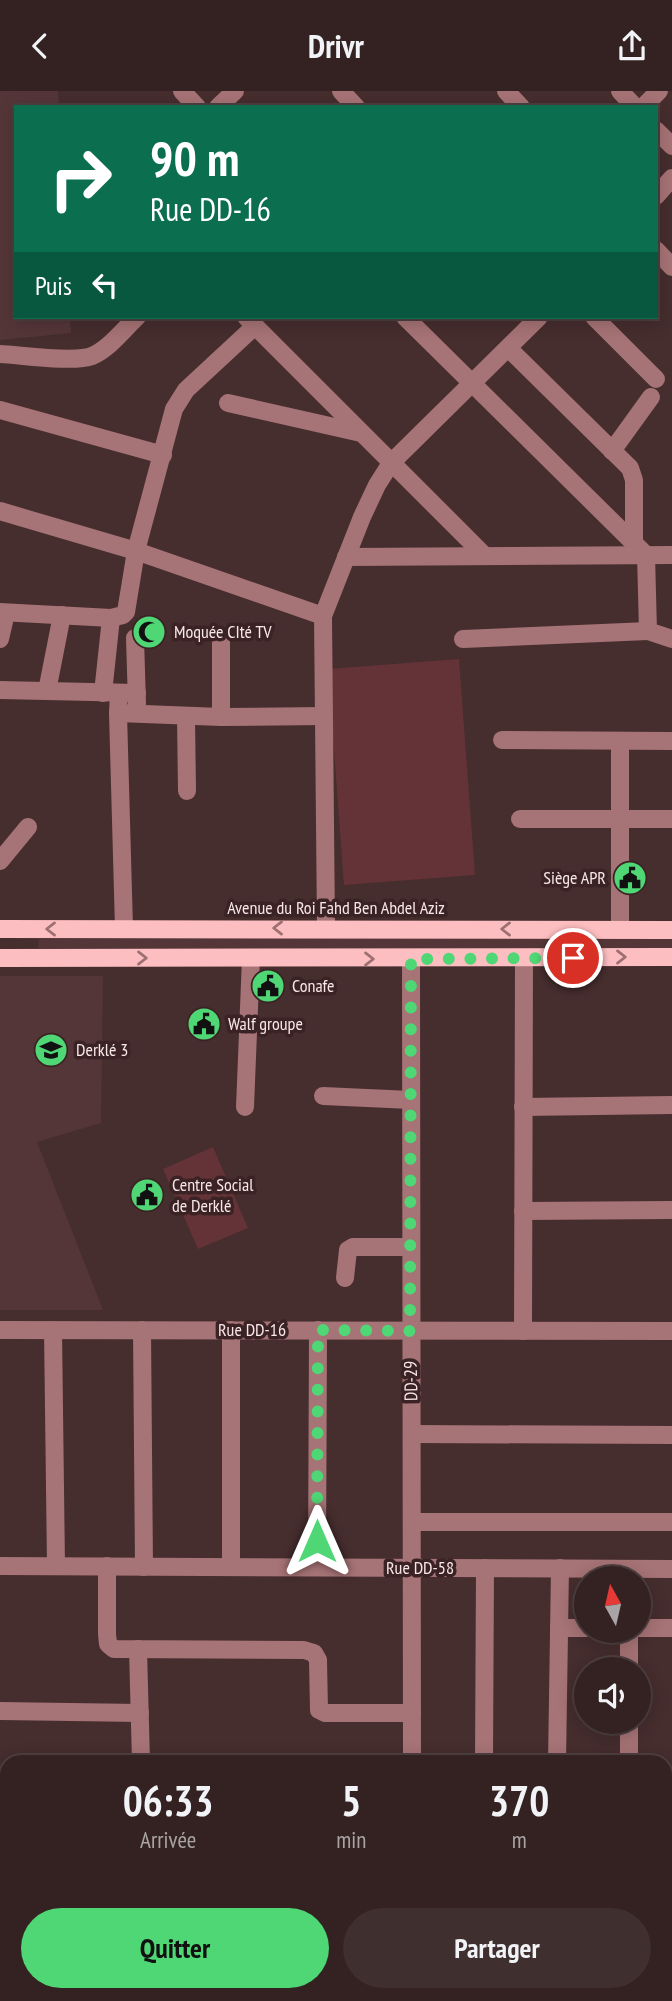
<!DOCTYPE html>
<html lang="fr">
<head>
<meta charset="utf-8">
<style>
  :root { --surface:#342222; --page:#3f2f2f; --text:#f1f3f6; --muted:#a9a4a5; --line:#4e3f40; --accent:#4fd675 }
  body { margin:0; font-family:"PT Sans Narrow",sans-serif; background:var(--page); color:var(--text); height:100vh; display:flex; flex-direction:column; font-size:26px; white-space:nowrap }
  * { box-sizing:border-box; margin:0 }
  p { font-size:23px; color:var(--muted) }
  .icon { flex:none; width:38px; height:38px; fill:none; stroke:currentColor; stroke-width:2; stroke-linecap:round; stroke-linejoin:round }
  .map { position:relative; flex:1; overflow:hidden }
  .sheet { position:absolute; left:0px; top:1664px; width:672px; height:247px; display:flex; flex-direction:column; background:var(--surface); border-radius:21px 21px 0 0; box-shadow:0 4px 18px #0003,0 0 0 2px var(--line) }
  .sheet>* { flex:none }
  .banner { position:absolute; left:14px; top:14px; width:644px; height:214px; border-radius:0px; box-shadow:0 4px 18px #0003,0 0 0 2px var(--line); background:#0b6e4f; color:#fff; overflow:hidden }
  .needle { width:46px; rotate:352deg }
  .buttons { position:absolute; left:574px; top:1475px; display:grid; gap:14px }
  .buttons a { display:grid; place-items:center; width:77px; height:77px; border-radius:50%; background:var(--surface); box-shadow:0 4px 18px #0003,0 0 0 2px var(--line); font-size:35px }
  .pin { position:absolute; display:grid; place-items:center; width:60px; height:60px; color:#fff; margin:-30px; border:4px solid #fff; border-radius:50%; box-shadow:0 2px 7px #0007 }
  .me { position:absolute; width:77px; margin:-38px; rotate:0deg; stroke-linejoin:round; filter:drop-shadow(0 0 5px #0008) }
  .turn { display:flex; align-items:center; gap:24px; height:147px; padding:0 21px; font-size:32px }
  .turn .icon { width:91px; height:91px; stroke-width:2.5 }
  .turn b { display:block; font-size:49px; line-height:60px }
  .then { display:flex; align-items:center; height:66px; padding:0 21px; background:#0003; gap:14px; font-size:26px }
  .eta { display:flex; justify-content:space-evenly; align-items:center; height:119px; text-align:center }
  .eta b { font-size:42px; font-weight:700; line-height:49px }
  .primary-button { display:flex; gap:14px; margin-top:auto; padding:14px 21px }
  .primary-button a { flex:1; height:80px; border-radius:42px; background:var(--accent); color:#111; font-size:28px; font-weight:700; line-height:80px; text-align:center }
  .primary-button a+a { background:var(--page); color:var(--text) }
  header { display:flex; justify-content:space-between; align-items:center; height:91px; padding:0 21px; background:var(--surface); font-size:32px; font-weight:700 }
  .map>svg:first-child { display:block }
</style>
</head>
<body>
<header><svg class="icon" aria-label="back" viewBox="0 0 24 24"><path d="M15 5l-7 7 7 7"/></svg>Drivr<svg class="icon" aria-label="share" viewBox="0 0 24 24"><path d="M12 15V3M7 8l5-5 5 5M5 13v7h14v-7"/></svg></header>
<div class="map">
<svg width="672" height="1910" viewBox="0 0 672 1910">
  <rect width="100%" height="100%" fill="#462d2e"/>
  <g fill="#553638">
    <polygon points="0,0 58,0 59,16 16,16 16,226 70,226 71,242 0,249"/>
    <polygon points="672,847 672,859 38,857 39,848"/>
    <polygon points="0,885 103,885 101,1032 37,1051 103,1219 0,1219"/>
  </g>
  <g fill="#633337">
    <polygon points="459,568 475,784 344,794 328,578"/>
    <polygon points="213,1056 248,1137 198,1158 163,1078"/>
  </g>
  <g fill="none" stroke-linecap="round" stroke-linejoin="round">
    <g stroke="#a67376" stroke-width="18">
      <polyline points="182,0 197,16"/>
      <polyline points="341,0 356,16"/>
      <polyline points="506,0 521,16"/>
      <polyline points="620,0 635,16"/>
      <polyline points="218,16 235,0"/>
      <polyline points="643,16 659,0"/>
      <polyline points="656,39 672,55"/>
      <polyline points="656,105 672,87"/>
      <polyline points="656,159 672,176"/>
      <polyline points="246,226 485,465"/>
      <polyline points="405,226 646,464 648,540 672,548"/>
      <polyline points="594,226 656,288"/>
      <polyline points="508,257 630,377 634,389 634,450"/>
      <path d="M0,263C21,264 74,272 92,265C109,258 124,238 137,226"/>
      <polyline points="228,312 361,342"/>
      <polyline points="0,319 163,364"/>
      <polyline points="612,360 651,306"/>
      <polyline points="0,420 136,460 323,525"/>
      <polyline points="346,466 672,464"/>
      <polyline points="0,521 111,527 123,524 126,521 136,460 174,318 186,299 255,235"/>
      <polyline points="135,547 137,613"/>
      <polyline points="0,548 6,522"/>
      <polyline points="463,548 648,540"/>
      <polyline points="0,599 137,602"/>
      <polyline points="47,600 62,524"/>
      <polyline points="103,602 111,527"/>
      <polyline points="119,602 118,622 124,837"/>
      <polyline points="118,622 221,626 324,625"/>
      <polyline points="186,626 187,700"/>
      <polyline points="221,626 221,550"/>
      <polyline points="502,649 672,650"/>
      <polyline points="520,728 672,728"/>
      <polyline points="0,770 28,736"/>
      <polyline points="326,837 323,525 362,426 377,394 391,372 539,226"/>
      <polyline points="620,839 620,651"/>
      <polyline points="411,868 412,1671"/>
      <polyline points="323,1005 411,1009"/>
      <polyline points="245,1016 251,867"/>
      <polyline points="523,1016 672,1014"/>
      <polyline points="523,1120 672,1119"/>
      <polyline points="345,1187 348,1159 353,1156 410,1156"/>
      <polyline points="0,1239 672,1240"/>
      <polyline points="53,1239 56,1475"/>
      <polyline points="142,1239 144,1476"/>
      <polyline points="231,1239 231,1476"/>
      <polyline points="523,1240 524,867"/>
      <polyline points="412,1343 672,1344"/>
      <polyline points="412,1431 672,1431"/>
      <polyline points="0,1475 672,1478"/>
      <polyline points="107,1475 107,1543 108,1553 114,1558 304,1559 314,1562 318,1569 319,1619 325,1622 412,1622"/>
      <polyline points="317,1476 318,1239"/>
      <polyline points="559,1537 586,1537"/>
      <polyline points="639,1537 672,1537"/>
      <polyline points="138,1558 141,1671"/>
      <polyline points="629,1578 629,1540"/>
      <polyline points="0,1620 140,1622"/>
      <polyline points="484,1671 485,1477"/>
      <polyline points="557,1671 560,1477"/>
      <polyline points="629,1671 629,1631"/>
      <polyline points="0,1701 7,1701"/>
      <polyline points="665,1703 672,1703"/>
      <polyline points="665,1840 672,1840"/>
      <polyline points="415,1904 415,1910"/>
      <polyline points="521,1904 521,1910"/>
      <polyline points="606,1904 606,1910"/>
      <polyline points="83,1910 83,1904"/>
      <polyline points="179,1910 179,1904"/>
    </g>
    <g stroke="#fdbec1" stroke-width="18">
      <polyline points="0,838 672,839"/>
      <polyline points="0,867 672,866"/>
    </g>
  </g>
  <defs><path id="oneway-chevron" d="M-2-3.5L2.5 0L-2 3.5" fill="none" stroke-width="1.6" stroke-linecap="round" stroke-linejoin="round" transform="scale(1.75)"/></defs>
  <g stroke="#9c7073">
    <use href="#oneway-chevron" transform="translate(278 837) rotate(180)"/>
    <use href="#oneway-chevron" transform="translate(51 838) rotate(180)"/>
    <use href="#oneway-chevron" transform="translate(506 838) rotate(-180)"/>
    <use href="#oneway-chevron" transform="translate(621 866)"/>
    <use href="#oneway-chevron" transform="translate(142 867)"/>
    <use href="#oneway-chevron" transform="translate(369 868)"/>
  </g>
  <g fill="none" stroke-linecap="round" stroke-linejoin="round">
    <polyline stroke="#4fd675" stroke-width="12" stroke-dasharray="0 21.6" points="317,1450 318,1239 410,1240 411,868 573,867"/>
  </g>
  <defs>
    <symbol id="mosque-disc" viewBox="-11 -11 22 22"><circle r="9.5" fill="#4fd675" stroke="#3b2325"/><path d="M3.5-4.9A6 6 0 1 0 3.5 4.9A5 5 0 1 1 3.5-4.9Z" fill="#111"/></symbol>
    <symbol id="civic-disc" viewBox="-11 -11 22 22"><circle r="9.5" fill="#4fd675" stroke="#3b2325"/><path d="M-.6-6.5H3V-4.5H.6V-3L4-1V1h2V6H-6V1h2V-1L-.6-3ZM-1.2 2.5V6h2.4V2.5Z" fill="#111"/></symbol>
    <symbol id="school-disc" viewBox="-11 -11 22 22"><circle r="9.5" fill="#4fd675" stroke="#3b2325"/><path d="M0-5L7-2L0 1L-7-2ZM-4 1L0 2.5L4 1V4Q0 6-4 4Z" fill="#111"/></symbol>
  </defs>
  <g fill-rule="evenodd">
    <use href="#mosque-disc" x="130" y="522" width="38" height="38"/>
    <use href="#civic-disc" x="611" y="768" width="38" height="38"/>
    <use href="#civic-disc" x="249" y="876" width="38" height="38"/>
    <use href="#civic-disc" x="185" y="914" width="38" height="38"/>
    <use href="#school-disc" x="32" y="940" width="38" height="38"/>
    <use href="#civic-disc" x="128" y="1085" width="38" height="38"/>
  </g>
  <g text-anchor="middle" stroke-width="7" stroke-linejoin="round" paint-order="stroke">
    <g font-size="18" fill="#f8e7e8" stroke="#3b2325" text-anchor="start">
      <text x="174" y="547">Moquée CIté TV</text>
      <text x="606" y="793" text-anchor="end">Siège APR</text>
      <text x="292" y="901">Conafe</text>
      <text x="228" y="939">Walf groupe</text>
      <text x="76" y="965">Derklé 3</text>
      <text x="172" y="1100">Centre Social<tspan x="172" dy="21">de Derklé</tspan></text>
    </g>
    <g font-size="18" fill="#f8e7e8" stroke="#3b2325">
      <text x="336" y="823">Avenue du Roi Fahd Ben Abdel Aziz</text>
      <text x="252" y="1245">Rue DD-16</text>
      <text transform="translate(411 1290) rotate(-91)" y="6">DD-29</text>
      <text x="420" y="1483">Rue DD-58</text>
    </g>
  </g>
</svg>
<div class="buttons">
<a><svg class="needle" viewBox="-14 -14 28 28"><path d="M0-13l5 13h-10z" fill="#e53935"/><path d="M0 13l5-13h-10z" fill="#a9a4a5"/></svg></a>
<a><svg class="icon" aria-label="sound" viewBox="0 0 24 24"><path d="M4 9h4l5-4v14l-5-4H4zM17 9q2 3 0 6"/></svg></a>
</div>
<div class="pin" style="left:573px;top:867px;background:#d93025"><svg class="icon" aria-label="arrive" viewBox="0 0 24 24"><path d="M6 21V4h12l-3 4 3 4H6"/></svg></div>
<svg class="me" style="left:317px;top:1450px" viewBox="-20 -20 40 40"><path d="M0-17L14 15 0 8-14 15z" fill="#4fd675" stroke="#fff" stroke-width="4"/></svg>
<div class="banner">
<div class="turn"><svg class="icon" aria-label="right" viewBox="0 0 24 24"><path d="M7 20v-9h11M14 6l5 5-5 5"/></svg><div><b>90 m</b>Rue DD-16</div></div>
<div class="then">Puis<svg class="icon" aria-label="left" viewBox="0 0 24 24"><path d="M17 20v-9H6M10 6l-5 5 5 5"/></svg></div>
</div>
<section class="sheet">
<div class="eta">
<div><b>06:33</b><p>Arrivée</p></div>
<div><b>5</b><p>min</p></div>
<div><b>370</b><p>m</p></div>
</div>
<div class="primary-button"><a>Quitter</a><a>Partager</a></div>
</section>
</div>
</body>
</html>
